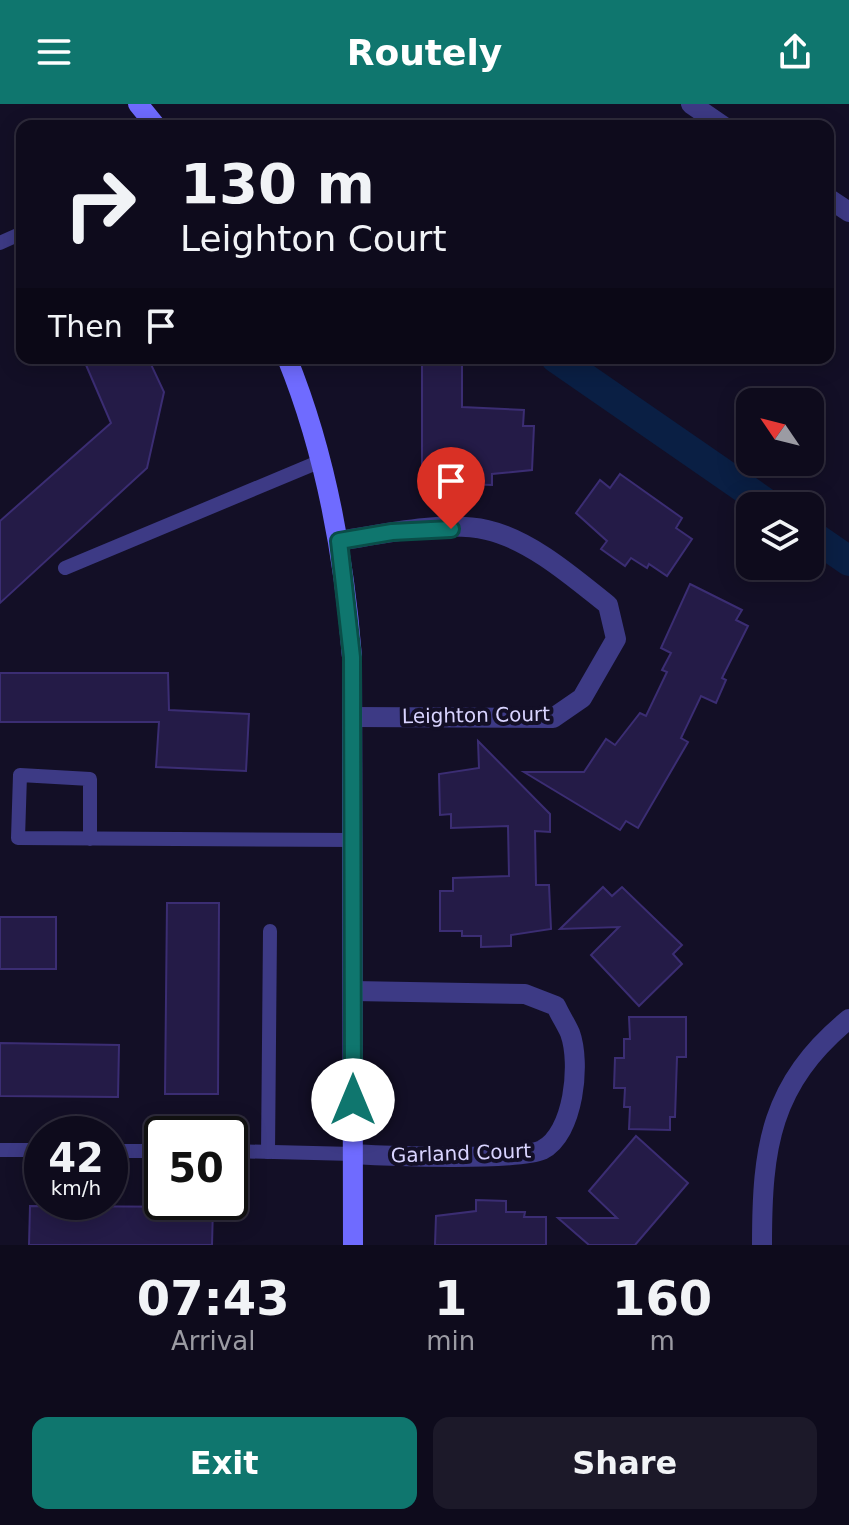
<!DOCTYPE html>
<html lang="en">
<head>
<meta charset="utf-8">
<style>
  :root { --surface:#0e0b1c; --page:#1c1929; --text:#f1f3f6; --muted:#9b9ba3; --line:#2e2b3b; --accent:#0f766e }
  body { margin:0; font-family:"DejaVu Sans",sans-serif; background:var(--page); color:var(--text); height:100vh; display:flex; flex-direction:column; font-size:30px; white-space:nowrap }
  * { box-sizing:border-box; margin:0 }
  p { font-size:26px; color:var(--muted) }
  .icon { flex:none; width:44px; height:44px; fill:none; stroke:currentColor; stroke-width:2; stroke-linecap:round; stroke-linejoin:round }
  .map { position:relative; height:1141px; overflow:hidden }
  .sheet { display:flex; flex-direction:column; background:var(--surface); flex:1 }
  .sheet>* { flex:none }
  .top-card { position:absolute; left:16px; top:16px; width:818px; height:244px; border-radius:16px; box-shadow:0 4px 20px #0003,0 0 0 2px var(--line); background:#0e0b1c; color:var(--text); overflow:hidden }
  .needle { width:52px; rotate:305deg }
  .controls { position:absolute; left:736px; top:284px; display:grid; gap:16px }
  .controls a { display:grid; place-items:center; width:88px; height:88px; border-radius:16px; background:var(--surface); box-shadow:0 4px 20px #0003,0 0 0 2px var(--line); font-size:40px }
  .speed { position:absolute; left:24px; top:1012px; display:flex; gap:16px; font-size:40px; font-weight:700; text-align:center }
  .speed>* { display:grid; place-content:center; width:104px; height:104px; border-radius:50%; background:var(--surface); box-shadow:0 4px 20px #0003,0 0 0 2px var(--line); line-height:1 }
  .speed small { font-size:20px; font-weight:400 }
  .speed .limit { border:4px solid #111; border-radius:12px; background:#fff; color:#111 }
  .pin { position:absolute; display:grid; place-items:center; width:68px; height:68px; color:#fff; margin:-82px -34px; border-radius:50% 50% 50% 0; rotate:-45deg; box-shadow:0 0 8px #0007 }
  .pin .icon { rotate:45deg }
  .me { position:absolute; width:88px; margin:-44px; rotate:0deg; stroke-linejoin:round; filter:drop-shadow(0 0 6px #0008) }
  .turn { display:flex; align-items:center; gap:28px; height:168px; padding:0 32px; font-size:36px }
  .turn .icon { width:104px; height:104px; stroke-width:2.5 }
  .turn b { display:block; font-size:56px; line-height:68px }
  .then { display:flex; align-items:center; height:76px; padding:0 32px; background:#0003; gap:16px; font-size:30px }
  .eta { display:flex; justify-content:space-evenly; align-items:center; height:136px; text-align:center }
  .eta b { font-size:48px; font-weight:700; line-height:56px }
  .primary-button { display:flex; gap:16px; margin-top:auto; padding:16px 32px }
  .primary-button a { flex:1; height:92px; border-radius:16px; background:var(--accent); color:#fff; font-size:32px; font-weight:700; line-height:92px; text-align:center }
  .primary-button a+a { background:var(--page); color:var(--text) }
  header { display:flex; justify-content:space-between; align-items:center; height:104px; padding:0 32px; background:var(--accent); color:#fff; font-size:36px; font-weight:700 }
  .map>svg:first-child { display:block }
</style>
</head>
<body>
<header><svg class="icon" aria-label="menu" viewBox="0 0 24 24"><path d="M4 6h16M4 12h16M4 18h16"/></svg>Routely<svg class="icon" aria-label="share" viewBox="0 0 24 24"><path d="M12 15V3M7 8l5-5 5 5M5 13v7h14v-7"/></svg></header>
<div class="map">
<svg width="849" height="1141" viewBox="0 0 849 1141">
  <rect width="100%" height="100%" fill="#130f26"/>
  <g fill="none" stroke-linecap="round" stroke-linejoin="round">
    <g stroke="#0a1f44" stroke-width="30">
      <polyline points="556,254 770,402"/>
      <polyline points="810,430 849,457"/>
    </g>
  </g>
  <g fill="#241b47" stroke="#3b2d73" stroke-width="2">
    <polygon points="83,254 148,254 164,288 147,364 0,499 0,417 111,319"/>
    <polygon points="422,255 462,255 462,303 524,306 523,322 534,322 532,366 492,370 492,381 462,380 462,372 422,366"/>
    <polygon points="620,370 682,414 676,424 692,435 667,472 649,460 647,464 631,454 625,462 601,445 607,437 576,409 600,376 610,384"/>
    <polygon points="690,480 742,506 736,516 748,522 722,574 726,576 716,599 701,592 681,634 688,638 638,724 626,717 620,726 524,668 584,668 606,635 615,641 640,609 646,612 667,568 662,566 671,549 661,544"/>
    <polygon points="0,569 168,569 169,606 249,610 246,667 156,663 159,618 0,618"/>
    <polygon points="478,637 550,710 550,728 535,727 536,781 549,781 551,825 511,831 511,842 481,843 481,832 462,832 462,827 440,827 440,787 453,787 453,774 509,772 508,722 451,724 451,710 440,711 439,670 479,664"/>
    <polygon points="603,783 612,792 622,783 682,841 673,850 682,860 639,902 591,851 619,823 560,825"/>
    <polygon points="167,799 219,799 218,990 165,990"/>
    <rect x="0" y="813" width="56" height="52"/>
    <polygon points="629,913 686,913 686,953 677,953 675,1013 670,1013 670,1026 629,1025 630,1003 624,1003 625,984 614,984 615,954 624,954 624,935 630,935"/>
    <polygon points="0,939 119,941 118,993 0,992"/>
    <polygon points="636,1032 688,1079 635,1141 589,1141 558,1114 617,1114 589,1087"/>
    <polygon points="476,1096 506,1097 506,1108 525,1108 524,1113 546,1113 546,1141 435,1141 436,1112 476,1107"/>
    <polygon points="30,1102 213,1103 212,1141 29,1141"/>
  </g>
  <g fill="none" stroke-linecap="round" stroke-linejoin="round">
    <g stroke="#3d3a85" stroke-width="14">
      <polyline points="0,139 22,129"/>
      <polyline points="65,464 321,357"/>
      <polyline points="90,735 90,675 20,671 18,734 354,736"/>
      <polyline points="0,1046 42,1046"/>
      <polyline points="110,1047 162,1047"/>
      <polyline points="230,1047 353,1050"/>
      <polyline points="268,1048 270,827"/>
    </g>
    <g stroke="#3d3a85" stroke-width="20">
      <polyline points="691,0 723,22"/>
      <polyline points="828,94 849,108"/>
      <path d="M339,437C382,430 445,416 487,426C531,436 574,474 608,501L616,535L582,594L553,614L354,613"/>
      <path d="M353,1050C385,1052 518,1057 542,1046C574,1030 581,959 570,929C566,920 560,911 556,902L525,890L353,887"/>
      <path d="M762,1141C762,1043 770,980 849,915"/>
    </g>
    <g stroke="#6f6bff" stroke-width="20">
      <polyline points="138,0 156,22"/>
      <path d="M287,254C326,350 344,450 352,553L353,1141"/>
    </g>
  </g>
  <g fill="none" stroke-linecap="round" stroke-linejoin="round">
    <defs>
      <polyline id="route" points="353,996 352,553 339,437 392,428 451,425"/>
    </defs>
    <use href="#route" stroke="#0a4d48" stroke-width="20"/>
    <use href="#route" stroke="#0f766e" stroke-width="14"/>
  </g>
  <g text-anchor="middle" stroke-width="8" stroke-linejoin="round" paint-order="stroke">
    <g font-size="20" fill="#d9d4ff" stroke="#130f26">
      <text transform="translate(476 611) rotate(-1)" y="7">Leighton Court</text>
      <text transform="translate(461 1049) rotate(-2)" y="7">Garland Court</text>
    </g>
  </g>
</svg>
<div class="controls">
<a><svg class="needle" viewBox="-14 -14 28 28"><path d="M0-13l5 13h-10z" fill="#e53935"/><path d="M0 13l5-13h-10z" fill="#9b9ba3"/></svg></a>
<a><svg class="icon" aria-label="layers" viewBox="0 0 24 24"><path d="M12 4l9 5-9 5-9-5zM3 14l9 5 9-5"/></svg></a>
</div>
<div class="speed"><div>42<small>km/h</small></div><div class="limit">50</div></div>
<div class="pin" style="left:451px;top:425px;background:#d93025"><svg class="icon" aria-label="arrive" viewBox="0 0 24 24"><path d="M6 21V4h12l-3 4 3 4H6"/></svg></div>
<svg class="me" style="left:353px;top:996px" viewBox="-20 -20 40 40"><circle r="19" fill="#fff"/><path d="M0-13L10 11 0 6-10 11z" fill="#0f766e"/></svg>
<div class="top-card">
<div class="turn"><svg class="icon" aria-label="right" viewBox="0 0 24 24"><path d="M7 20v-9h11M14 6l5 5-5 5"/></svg><div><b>130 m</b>Leighton Court</div></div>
<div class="then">Then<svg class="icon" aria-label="arrive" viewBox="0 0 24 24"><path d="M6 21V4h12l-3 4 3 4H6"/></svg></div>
</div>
</div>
<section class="sheet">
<div class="eta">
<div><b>07:43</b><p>Arrival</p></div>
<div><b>1</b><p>min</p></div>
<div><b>160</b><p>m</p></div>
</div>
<div class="primary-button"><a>Exit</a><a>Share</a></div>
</section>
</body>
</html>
